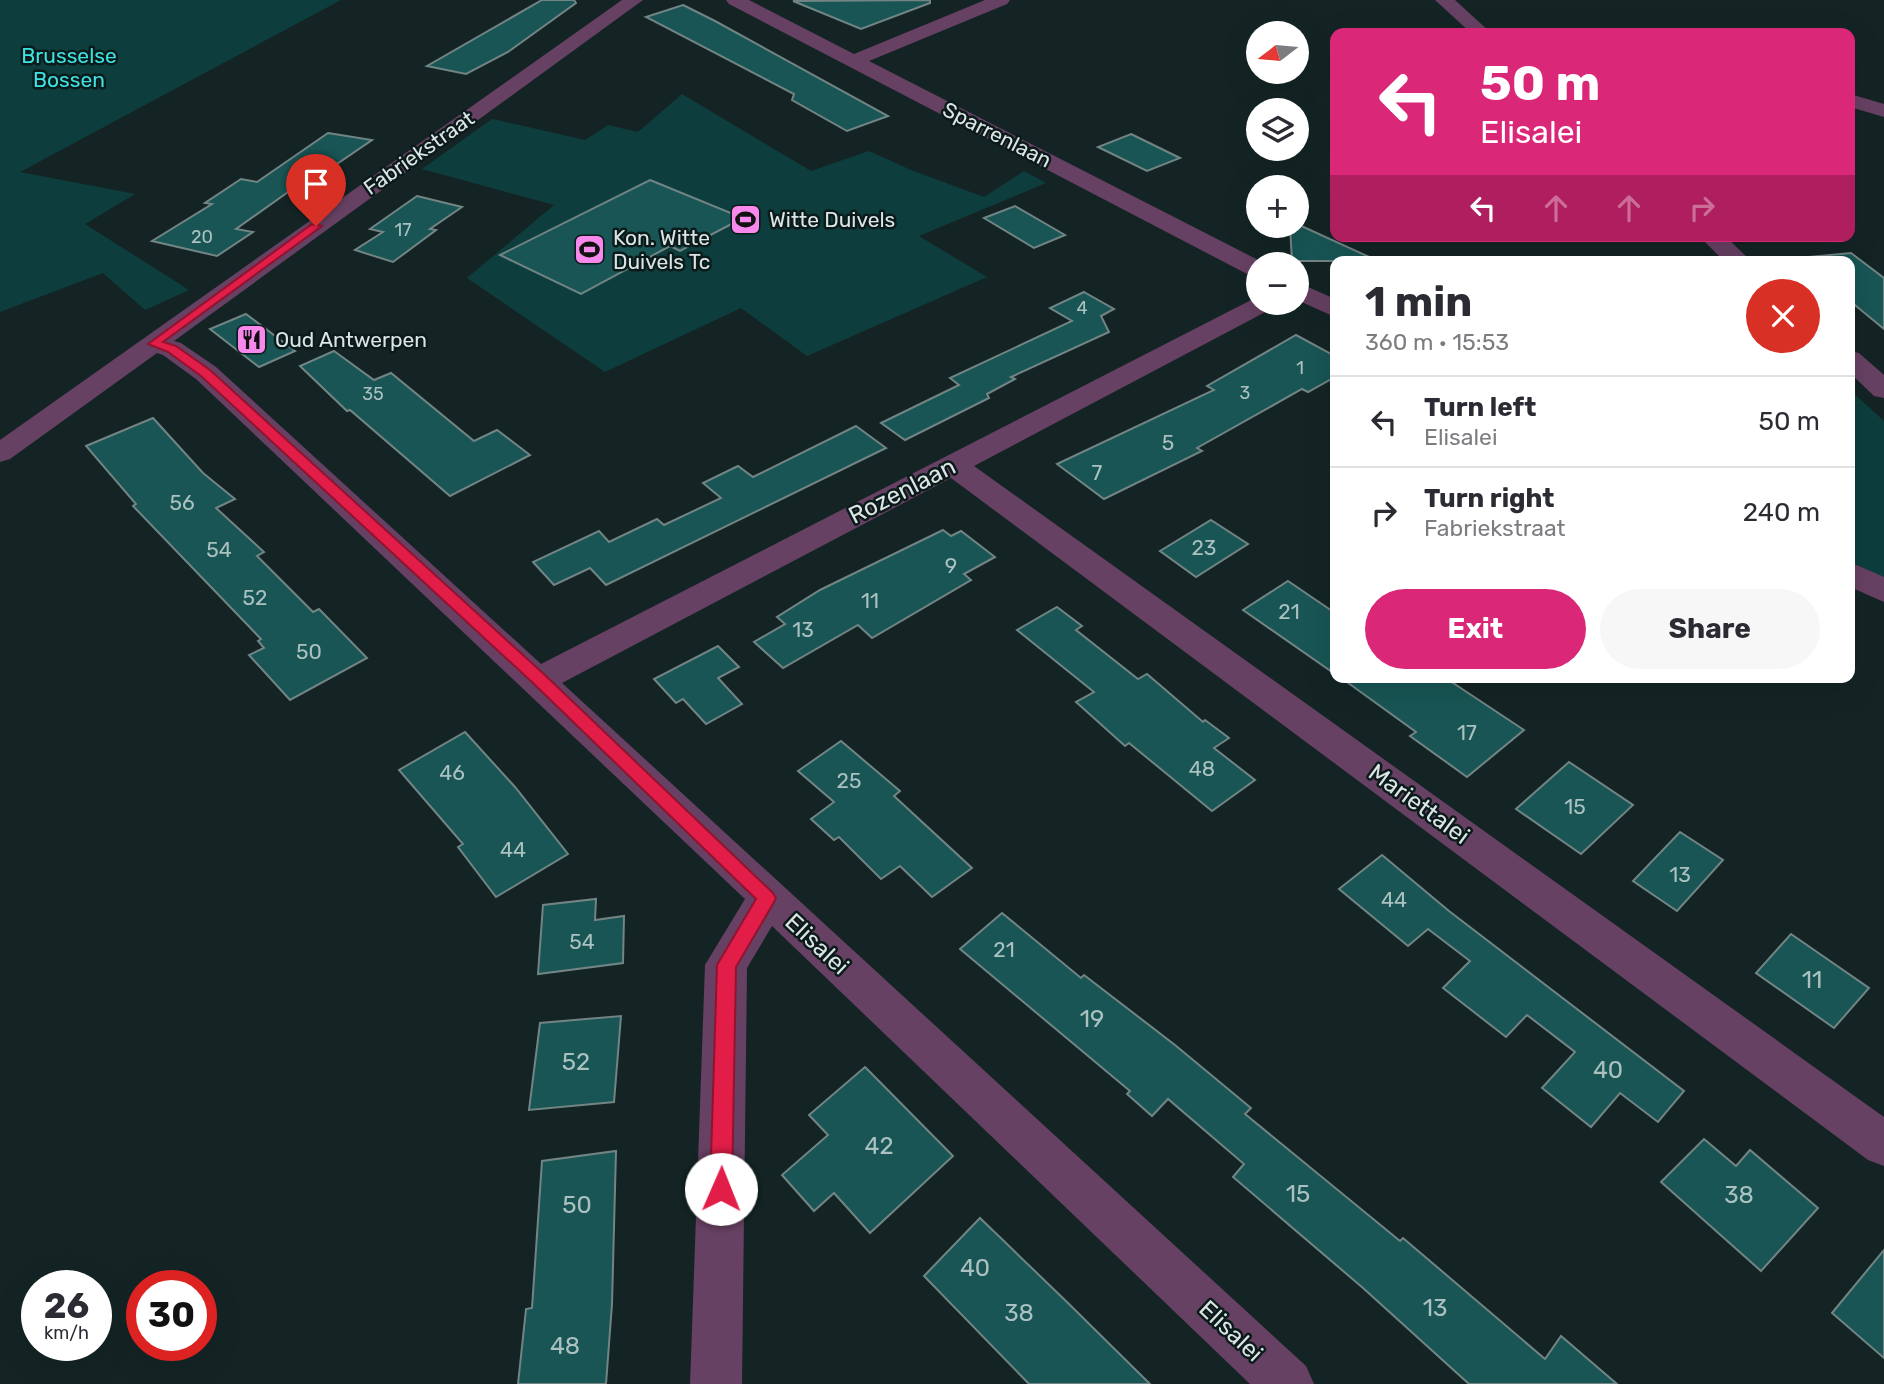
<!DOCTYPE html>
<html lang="en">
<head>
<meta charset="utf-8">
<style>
  :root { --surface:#fff; --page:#f7f7f7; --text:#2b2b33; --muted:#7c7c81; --line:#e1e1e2; --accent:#db2777 }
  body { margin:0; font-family:Rubik,sans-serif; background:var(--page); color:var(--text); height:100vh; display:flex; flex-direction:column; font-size:26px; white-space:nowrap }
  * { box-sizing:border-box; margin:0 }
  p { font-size:23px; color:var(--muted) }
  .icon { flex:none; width:38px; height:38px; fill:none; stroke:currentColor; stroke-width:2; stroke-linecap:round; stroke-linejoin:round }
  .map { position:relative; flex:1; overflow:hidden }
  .side { position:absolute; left:1330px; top:256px; width:525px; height:427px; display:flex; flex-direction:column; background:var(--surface); border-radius:14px; box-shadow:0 7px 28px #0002 }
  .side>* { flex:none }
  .banner { position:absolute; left:1330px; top:28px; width:525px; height:214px; border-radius:14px; box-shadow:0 7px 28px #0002; background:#db2777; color:#fff; overflow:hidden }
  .needle { width:46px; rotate:254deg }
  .fabs { position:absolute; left:1246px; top:21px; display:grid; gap:14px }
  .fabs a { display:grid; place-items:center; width:63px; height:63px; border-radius:50%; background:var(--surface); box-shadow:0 7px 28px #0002; font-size:35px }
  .speed { position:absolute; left:21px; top:1270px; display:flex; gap:14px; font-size:35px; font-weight:700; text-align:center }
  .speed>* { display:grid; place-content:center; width:91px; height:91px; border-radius:50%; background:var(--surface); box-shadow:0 7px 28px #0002; line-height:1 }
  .speed small { font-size:18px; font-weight:400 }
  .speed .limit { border:10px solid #d22; background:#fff; color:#111 }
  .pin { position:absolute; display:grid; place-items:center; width:60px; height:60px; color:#fff; margin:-72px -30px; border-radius:50% 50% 50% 0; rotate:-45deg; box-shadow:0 0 7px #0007 }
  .pin .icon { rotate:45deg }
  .me { position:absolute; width:77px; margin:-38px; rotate:1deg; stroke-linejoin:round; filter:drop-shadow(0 0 5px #0008) }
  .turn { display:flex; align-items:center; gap:24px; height:147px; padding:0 35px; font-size:32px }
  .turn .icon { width:91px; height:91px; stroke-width:2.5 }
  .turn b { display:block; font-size:49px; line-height:60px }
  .lanes { display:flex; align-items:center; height:66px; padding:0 35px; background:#0003; justify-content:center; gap:35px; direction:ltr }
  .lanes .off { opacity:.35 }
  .round { display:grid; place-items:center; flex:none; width:74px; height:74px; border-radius:37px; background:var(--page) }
  .overview { display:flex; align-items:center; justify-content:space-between; height:119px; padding:0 35px }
  h1 { font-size:42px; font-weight:700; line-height:52px }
  .cta { display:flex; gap:14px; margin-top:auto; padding:14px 35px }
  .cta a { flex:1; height:80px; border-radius:42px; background:var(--accent); color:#fff; font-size:28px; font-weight:700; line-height:80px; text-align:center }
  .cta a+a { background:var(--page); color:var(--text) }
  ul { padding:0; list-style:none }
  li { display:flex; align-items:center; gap:21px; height:91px; padding:0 35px; border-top:2px solid var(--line) }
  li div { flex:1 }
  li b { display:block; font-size:26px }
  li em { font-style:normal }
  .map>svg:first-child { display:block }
</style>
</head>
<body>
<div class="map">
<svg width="1884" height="1384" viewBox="0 0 1884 1384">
  <rect width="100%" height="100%" fill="#142424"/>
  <g fill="#0d3e3d">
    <polygon points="0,0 341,0 20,172 135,194 85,224 189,290 145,310 103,273 0,312"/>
    <polygon points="682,94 811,171 869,151 911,170 984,197 1024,171 1046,183 919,236 987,277 807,356 741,308 605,372 467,278 554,205 422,169 492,119 585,140 608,125 638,132"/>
    <polygon points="1850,390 1884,421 1884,579 1850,561"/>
  </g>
  <g fill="#185554" stroke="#728484" stroke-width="2">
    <polygon points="542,0 574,0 576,3 508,52 466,74 427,66"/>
    <polygon points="930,0 930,3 861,29 793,1"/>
    <polygon points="683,5 715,21 888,116 847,131 792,100 794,94 646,17"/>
    <polygon points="328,133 372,140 312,181 305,180 236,229 253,232 217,256 152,241 212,204 205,203 241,179 257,182"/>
    <polygon points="1131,134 1180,158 1147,171 1098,147"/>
    <polygon points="650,180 743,218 680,251 670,246 581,294 500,255"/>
    <polygon points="417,196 462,207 430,229 436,230 393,262 355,250 383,232 370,229"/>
    <polygon points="1015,206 1065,235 1034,248 984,218"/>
    <polygon points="1297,224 1378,261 1292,261 1290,226"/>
    <polygon points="1851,253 1884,278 1884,329 1850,301 1850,261 1802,261 1798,258"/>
    <polygon points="1084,292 1114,309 1101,316 1109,332 1011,377 1015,379 987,394 989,398 905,440 881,423 959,385 950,378 1072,321 1050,308"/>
    <polygon points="246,314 295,351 259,367 210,329"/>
    <polygon points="1296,335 1335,356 1335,377 1308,392 1302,389 1197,448 1202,451 1104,499 1057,464 1214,390 1207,386"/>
    <polygon points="334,351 374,380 391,373 474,441 497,430 530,455 450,496 350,410 347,411 300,366"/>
    <polygon points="153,418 203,473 235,499 216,508 264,552 257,556 313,612 319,609 367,658 290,700 249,655 264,648 258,641 261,639 133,506 136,504 86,446"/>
    <polygon points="856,426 886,448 606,585 590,568 554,585 533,562 599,531 609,542 657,519 664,525 721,498 703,483 738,466 753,477"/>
    <polygon points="1211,520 1248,544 1196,577 1160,551"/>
    <polygon points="943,530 951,536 961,531 995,557 964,574 971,580 872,638 858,625 783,668 754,642 785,624 777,617 820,590"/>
    <polygon points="1288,581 1335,613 1335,674 1243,610"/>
    <polygon points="1057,607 1082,626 1076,630 1138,679 1147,674 1203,722 1205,720 1229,738 1214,748 1255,780 1212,811 1129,743 1125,746 1076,702 1094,692 1017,630"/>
    <polygon points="718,646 739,667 718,678 742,704 706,724 683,699 676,703 654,679"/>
    <polygon points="1340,677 1444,677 1524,730 1467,777 1410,736 1416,732"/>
    <polygon points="465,732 515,787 568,854 496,897 458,847 463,844 399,770"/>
    <polygon points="841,741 900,791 894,796 972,868 932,897 900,866 881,879 839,837 834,840 811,819 834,802 798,771"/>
    <polygon points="1569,762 1633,805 1581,854 1516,809"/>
    <polygon points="1680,832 1723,860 1677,911 1633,881"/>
    <polygon points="1382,855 1449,911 1684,1091 1658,1122 1620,1093 1591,1127 1542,1088 1575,1052 1527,1015 1506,1037 1443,988 1470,961 1428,929 1408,946 1339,889"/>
    <polygon points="596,899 595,920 624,916 623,963 538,974 543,905"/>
    <polygon points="1002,913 1081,978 1084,975 1175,1045 1251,1108 1245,1114 1400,1241 1403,1238 1545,1359 1561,1336 1617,1384 1469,1384 1363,1288 1233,1177 1244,1164 1168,1099 1152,1116 1127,1094 1130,1091 960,949"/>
    <polygon points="1791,934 1869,988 1834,1028 1756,973"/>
    <polygon points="621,1016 614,1102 529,1110 540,1023"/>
    <polygon points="865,1067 953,1156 870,1233 834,1193 814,1211 782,1175 828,1135 809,1115"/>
    <polygon points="1704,1139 1736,1166 1750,1150 1818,1208 1761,1271 1661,1182"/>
    <polygon points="616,1151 612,1304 606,1384 518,1384 526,1309 532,1308 542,1161"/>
    <polygon points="980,1218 1069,1304 1150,1384 1029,1384 924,1276"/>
    <polygon points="1884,1250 1884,1358 1832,1313"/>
  </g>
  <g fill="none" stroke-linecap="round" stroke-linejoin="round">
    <g fill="#674163" fill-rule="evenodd">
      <polygon points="622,0 643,0 174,341 181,343 216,367 541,664 1255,298 1258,297 1258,303 1276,303 1273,308 974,466 1884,1117 1884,1166 1868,1160 951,478 562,683 1306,1366 1314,1384 1250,1384 772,926 747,968 742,1384 690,1384 705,965 745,899 196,379 163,355 157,353 10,459 0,462 0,440"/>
      <polygon points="726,0 749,0 854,54 985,0 1010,0 1007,4 869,61 1266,264 1258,264 1258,277 1249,275 729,4"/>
      <polygon points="1435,0 1455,0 1491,33 1471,33"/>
      <polygon points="1850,94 1884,104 1884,117 1850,107"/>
      <polygon points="1699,236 1725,236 1751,261 1724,261"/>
      <polygon points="1297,282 1335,299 1335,317 1297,300"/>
      <polygon points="1850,351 1859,353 1884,375 1884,398 1874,396 1850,373"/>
      <polygon points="1850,562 1884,577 1884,602 1850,587"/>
    </g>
  </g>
  <polygon fill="#e11d48" stroke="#92132f" stroke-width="2" points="312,224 322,226 163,342 176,346 210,370 545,675 773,893 776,898 773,904 736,967 732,1189 728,1196 721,1199 713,1196 710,1189 717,965 756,899 534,684 201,376 168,352 148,344"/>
  <defs>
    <symbol id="stadium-square" viewBox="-11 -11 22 22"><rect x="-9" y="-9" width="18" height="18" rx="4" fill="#f788ec" stroke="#0b1a1a"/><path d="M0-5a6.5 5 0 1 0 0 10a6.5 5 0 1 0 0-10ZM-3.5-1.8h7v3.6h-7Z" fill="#111"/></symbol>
    <symbol id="restaurant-square" viewBox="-11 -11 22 22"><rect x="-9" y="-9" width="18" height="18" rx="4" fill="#f788ec" stroke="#0b1a1a"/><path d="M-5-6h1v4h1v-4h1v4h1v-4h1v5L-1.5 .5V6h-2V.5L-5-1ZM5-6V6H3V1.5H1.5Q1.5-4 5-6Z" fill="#111"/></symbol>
  </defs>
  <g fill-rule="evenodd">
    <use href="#stadium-square" x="728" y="202" width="35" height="35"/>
    <use href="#stadium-square" x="572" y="232" width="35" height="35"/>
    <use href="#restaurant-square" x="234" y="322" width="35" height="35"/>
  </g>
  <g text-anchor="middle" stroke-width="5" stroke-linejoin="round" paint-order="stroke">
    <g font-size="18" fill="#aac1c0">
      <text x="403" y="236">17</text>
      <text x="202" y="243">20</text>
      <text x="1082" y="314">4</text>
      <text x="1300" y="374">1</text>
      <text x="1245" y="399">3</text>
      <text x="373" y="400">35</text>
    </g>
    <g font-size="21" fill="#3de3e1" stroke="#0b1a1a">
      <text x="69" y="63">Brusselse<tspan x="69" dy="24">Bossen</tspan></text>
    </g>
    <g font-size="21" fill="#dbe5e4" stroke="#0b1a1a">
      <text transform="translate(997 135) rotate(27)" y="7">Sparrenlaan</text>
      <text transform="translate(419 153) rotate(-35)" y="7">Fabriekstraat</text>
    </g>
    <g font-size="21" fill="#dbe5e4" stroke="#0b1a1a" text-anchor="start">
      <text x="769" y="227">Witte Duivels</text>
      <text x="613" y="245">Kon. Witte<tspan x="613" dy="24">Duivels Tc</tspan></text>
      <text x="275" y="347">Oud Antwerpen</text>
    </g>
    <g font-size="21" fill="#aac1c0">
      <text x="1168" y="450">5</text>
      <text x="1097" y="480">7</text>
      <text x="182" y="510">56</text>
      <text x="1204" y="555">23</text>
      <text x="219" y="557">54</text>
      <text x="951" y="573">9</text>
      <text x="255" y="605">52</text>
      <text x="870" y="608">11</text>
      <text x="1289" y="619">21</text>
      <text x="803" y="637">13</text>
      <text x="309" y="659">50</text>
      <text x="1467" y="740">17</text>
      <text x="1202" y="776">48</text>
      <text x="452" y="780">46</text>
      <text x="849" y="788">25</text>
      <text x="1575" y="814">15</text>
      <text x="513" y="857">44</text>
      <text x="1680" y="882">13</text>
      <text x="1394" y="907">44</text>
      <text x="582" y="949">54</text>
      <text x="1004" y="957">21</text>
    </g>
    <g font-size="24" fill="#dbe5e4" stroke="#0b1a1a">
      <text transform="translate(902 491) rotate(-27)" y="8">Rozenlaan</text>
      <text transform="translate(1419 804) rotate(36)" y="8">Mariettalei</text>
      <text transform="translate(817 944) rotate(43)" y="8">Elisalei</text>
      <text transform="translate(1231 1331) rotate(43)" y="8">Elisalei</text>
    </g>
    <g font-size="24" fill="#aac1c0">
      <text x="1812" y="988">11</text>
      <text x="1092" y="1027">19</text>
      <text x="576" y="1070">52</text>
      <text x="1608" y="1078">40</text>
      <text x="879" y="1154">42</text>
      <text x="1298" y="1202">15</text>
      <text x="1739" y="1203">38</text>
      <text x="577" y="1213">50</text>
      <text x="975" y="1276">40</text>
      <text x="1435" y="1316">13</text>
      <text x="1019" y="1321">38</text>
      <text x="565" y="1354">48</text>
    </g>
  </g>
</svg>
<div class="fabs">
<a><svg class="needle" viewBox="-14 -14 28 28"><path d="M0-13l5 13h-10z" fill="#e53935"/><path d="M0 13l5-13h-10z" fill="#7c7c81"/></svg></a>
<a><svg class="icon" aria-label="layers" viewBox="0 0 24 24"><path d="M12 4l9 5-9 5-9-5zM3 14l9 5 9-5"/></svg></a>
<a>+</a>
<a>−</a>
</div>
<div class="speed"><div>26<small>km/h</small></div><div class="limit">30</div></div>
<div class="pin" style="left:316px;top:226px;background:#d93025"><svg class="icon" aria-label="arrive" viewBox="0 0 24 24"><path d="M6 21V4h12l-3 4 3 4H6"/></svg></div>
<svg class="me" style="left:721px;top:1189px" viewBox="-20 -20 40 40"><circle r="19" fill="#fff"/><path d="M0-13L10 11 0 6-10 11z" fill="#e11d48"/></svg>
<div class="banner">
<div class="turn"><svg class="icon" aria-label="left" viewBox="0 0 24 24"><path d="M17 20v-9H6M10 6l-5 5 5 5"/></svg><div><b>50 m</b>Elisalei</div></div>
<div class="lanes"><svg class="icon" aria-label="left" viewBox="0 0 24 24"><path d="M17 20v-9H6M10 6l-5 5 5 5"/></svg><svg class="icon off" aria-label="ahead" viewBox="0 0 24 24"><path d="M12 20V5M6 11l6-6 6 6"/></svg><svg class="icon off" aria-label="ahead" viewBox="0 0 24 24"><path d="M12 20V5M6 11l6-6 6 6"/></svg><svg class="icon off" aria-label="right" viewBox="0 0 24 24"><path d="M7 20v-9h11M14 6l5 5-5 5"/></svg></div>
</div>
<section class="side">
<div class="overview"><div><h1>1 min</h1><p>360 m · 15:53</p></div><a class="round" style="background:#d93025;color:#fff"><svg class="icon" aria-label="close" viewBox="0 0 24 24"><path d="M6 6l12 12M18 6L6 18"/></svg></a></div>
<ul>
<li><svg class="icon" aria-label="left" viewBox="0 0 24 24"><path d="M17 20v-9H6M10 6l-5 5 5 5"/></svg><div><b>Turn left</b><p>Elisalei</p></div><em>50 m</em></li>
<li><svg class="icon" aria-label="right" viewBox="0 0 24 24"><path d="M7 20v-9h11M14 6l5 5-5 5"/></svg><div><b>Turn right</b><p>Fabriekstraat</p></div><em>240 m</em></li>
</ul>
<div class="cta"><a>Exit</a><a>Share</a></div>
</section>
</div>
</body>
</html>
